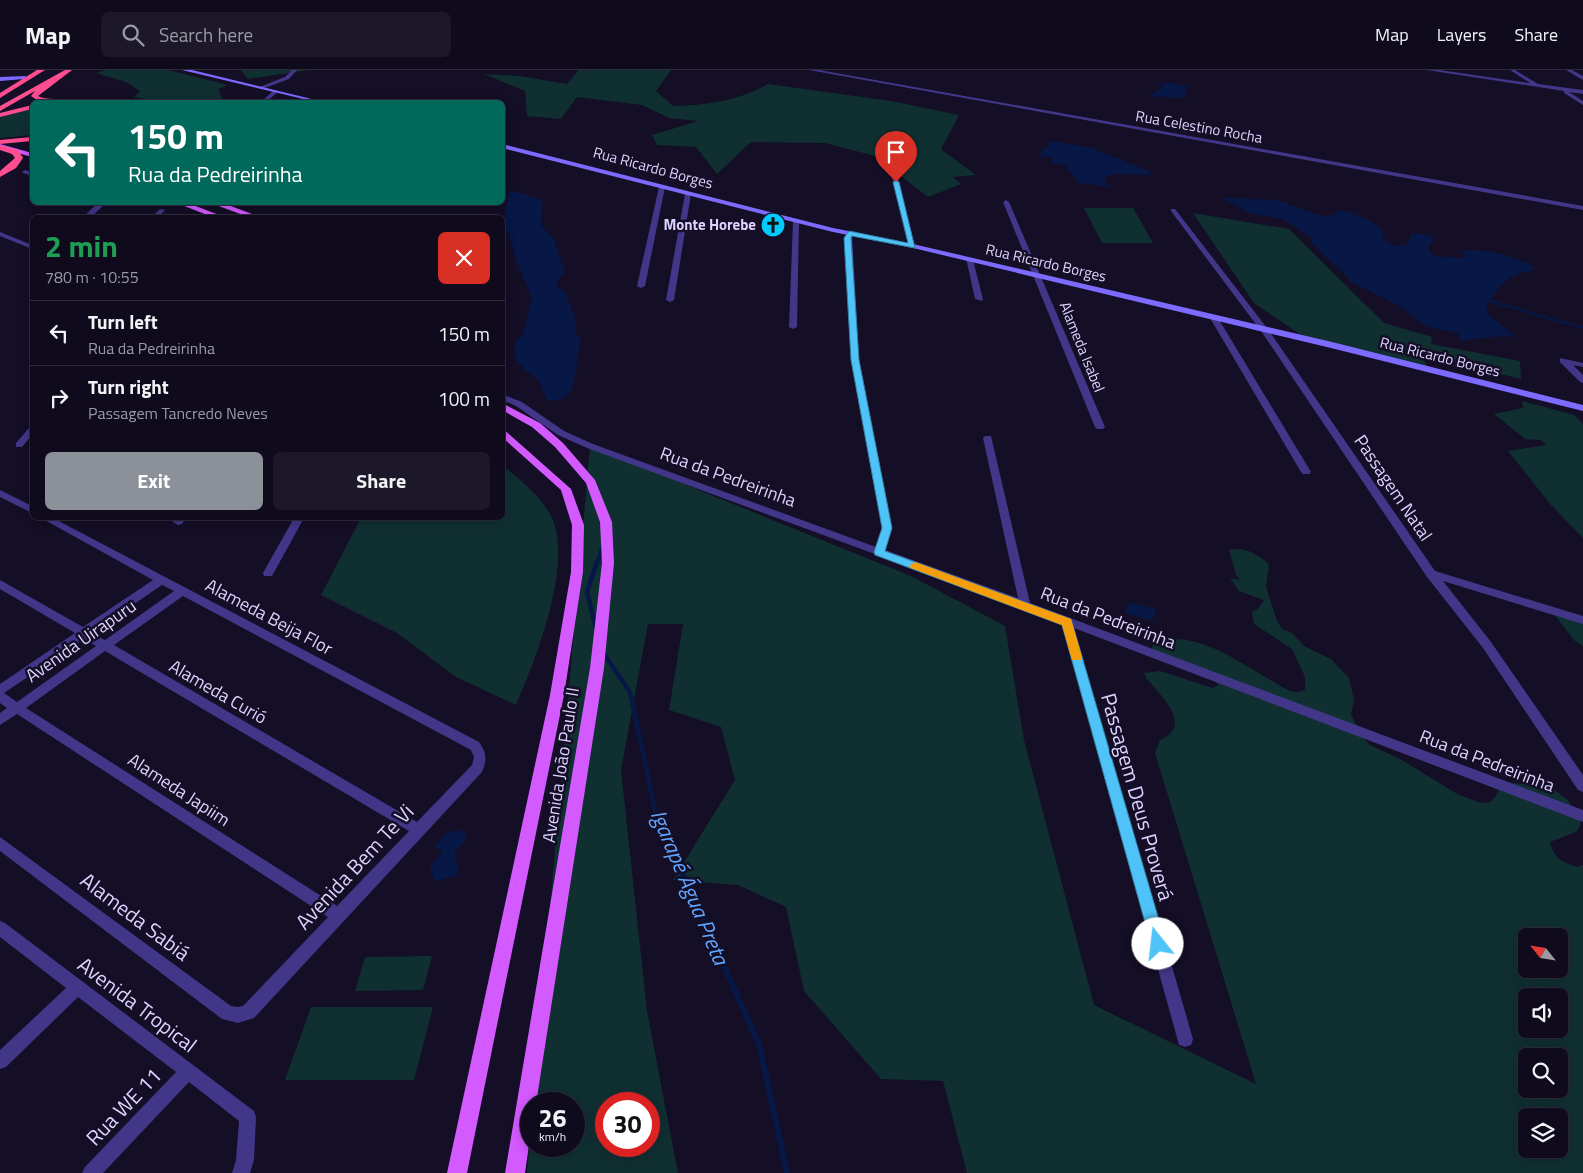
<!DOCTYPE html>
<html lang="en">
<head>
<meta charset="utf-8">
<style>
  :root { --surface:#0f0a1c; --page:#1d1829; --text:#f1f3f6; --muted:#9b9aa3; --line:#2f2b3b; --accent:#8c9099 }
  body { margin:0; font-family:"Titillium Web",sans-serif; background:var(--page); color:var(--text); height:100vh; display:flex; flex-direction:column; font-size:19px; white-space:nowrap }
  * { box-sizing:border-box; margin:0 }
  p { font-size:16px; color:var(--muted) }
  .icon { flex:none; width:28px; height:28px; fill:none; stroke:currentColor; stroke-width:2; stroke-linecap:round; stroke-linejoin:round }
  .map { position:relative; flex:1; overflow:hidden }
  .panel { position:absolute; left:30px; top:145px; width:475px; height:305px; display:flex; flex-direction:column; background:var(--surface); border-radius:8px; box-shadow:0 2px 12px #0003,0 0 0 1px var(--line) }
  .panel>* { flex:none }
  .top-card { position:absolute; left:30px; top:30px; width:475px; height:105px; border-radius:8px; box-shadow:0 2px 12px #0003,0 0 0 1px var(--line); background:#00695c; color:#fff; overflow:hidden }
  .needle { width:32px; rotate:300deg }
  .tools { position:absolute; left:1518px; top:858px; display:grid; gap:10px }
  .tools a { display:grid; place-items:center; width:50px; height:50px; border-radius:8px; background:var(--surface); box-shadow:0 2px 12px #0003,0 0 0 1px var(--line); font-size:25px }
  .speed { position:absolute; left:520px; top:1022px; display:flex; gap:10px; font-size:25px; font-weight:700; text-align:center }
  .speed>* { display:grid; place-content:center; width:65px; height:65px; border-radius:50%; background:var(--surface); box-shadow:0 2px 12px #0003,0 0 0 1px var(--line); line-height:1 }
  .speed small { font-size:12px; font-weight:400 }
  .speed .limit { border:8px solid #d22; background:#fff; color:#111 }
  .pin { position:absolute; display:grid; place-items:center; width:42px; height:42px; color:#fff; margin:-51px -21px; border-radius:50% 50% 50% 0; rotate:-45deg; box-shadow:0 0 5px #0007 }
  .pin .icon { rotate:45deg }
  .me { position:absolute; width:55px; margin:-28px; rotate:344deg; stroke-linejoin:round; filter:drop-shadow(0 0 4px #0008) }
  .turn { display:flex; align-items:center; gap:18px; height:105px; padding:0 15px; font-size:22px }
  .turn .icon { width:65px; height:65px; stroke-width:2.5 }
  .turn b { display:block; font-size:35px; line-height:42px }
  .round { display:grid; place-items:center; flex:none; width:52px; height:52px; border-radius:8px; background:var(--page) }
  .headline { display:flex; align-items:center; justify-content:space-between; height:85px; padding:0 15px }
  h1 { font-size:30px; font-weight:700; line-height:38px; color:#1e9e55 }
  .primary-button { display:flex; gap:10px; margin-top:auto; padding:10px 15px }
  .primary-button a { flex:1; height:58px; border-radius:8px; background:var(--accent); color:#fff; font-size:20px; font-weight:700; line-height:58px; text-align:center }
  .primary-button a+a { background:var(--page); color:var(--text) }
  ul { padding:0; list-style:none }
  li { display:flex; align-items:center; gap:15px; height:65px; padding:0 15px; border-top:1px solid var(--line) }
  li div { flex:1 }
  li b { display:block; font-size:19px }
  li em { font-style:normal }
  header { display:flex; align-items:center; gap:30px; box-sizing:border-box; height:70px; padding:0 25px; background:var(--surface); border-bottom:1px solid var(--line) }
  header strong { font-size:24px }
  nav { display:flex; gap:28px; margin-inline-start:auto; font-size:18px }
  .search { width:350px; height:45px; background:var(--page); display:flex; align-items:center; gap:12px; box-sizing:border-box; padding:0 18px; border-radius:8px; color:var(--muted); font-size:19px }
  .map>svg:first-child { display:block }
</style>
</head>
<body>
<header>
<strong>Map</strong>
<div class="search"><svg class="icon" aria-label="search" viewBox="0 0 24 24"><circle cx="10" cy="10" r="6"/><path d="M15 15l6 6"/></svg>Search here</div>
<nav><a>Map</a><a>Layers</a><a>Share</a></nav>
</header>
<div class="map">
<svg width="1583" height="1103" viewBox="0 0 1583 1103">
  <rect width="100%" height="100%" fill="#140e26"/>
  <g fill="#102f31" fill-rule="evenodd">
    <polygon points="106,0 168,0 228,15 218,19 224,32 146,32 145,29 134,27 140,21 126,12 96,3"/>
    <polygon points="241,0 309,0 248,9"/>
    <path d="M579,0H671L656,21L673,36C707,35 739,31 768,14L891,31L959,45L941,79L976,105L953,107L961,114L928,127L875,86L825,73L751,72L717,104L696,77L657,75L652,65L698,51L669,48L642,35L577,27L561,49L527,46L525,21L484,4L519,6L567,14Z"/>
    <polygon points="32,38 32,65 0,68 0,47"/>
    <polygon points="1084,138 1133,138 1153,173 1102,173"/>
    <polygon points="1193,143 1289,159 1384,253 1432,267 1431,274 1520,291 1521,309 1421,284 1428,299 1301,265 1254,233"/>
    <polygon points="1522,331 1574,345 1583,354 1583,468 1551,435 1508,381 1547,375 1540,370 1525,369 1494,344 1523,338"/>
    <path d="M590,376L911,506L1005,556L1024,670L1094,935L1256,1014L1155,683L1160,670C1194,655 1161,626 1147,609L1144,603L1160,601L1213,618L1218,615L1214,608L1153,583L1152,577L1155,572C1200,557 1252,602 1290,621L1299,622L1305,620V607L1292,579L1254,554L1252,542L1258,539L1264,530L1239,521L1230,508L1240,510L1236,505L1229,480C1244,476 1258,484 1269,494L1266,517L1277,551L1282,559L1292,563L1304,576L1331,589L1349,608L1354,630L1351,644L1362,667L1370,675L1400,689L1459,725L1481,733L1490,732L1495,727L1501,716L1508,713L1548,715L1568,730L1580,748V756L1576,762L1550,772C1554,789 1562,792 1578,797L1583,795V1103H967L943,1011L881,1009L804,921L786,837L738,815L673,810L735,710L721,657L669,640L683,554H648L621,700L647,941L678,1103H527L531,1056V1076H574V1034H533ZM1526,866H1559V899H1526ZM1526,926H1559V959H1526ZM1526,986H1559V1019H1526ZM606,1034H649V1076H606ZM1526,1046H1559V1079H1526Z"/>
    <path d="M503,396C519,408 544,430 552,448C573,495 536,589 516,635L456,607L397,563L321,525L361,448H502Z"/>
    <polygon points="1552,542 1583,552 1583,576 1575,571"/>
    <polygon points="432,886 423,920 355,921 365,887"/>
    <polygon points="311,937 433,937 414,1010 285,1010"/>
  </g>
  <g fill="#071746">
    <polygon points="1170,13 1187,16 1185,28 1148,26 1164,17 1157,14"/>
    <polygon points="1050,71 1092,78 1149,101 1152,105 1112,104 1106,107 1106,113 1112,117 1079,113 1065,95 1051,93 1053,89 1051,87 1040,86 1042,80 1049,75"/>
    <path d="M510,120L542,130L541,155L554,170L565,202L556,211L559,218L564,220L576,250V263L581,268C574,289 582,337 547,330L538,309L528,303L517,291L514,283L516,272L523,263L532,227L516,191L510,168L503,153Z"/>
    <path d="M1222,128L1278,130L1321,146L1332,145L1339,140C1354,143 1370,149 1382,159L1384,170L1394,176L1406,175L1411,168V163L1430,165L1433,170L1428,178L1433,186L1466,188L1462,181C1486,178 1512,186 1534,196L1532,201C1505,205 1501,216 1487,236L1488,244L1516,267L1501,266L1459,271L1458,263L1427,257L1398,235L1349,211L1347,206L1311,173L1312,168L1283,149L1252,144Z"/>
    <polygon points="1129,532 1157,539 1152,551 1125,543"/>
    <polygon points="461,760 465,764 465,771 455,781 458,806 435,811 431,803 431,796 443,782 434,777 447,763"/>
  </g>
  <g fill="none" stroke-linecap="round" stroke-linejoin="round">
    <polyline stroke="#071746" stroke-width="2.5" points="1486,230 1583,258"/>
    <polyline stroke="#071746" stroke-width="4" points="597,493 603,475"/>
    <g stroke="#071746" stroke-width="4.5">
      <polyline points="596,559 587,522 597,492"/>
      <polyline points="602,581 630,622 656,745 663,760"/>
    </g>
    <polyline stroke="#071746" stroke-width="6" points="662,758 759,974 787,1103"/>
  </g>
  <polygon fill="#271948" stroke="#402976" points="767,148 780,150 779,162 766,162"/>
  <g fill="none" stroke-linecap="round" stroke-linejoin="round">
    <g fill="#423688" fill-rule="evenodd">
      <polygon points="292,0 297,0 289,9 262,19 257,18 285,7"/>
      <polygon points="809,0 819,0 1583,136 1583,140"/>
      <polygon points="1427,0 1439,0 1530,13 1510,0 1515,0 1538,14 1583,20 1583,24 1569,22 1583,31 1583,35 1564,23 1564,21"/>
      <polygon points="1566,0 1572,0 1583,6 1583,10"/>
      <polygon points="273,21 278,22 266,32 261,32"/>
      <polygon points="892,94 895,96 915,177 910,176 889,96"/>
      <polygon points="25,100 32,102 32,106 23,103 22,102"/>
      <polygon points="662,115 665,117 645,216 641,218 637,216 659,117"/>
      <polygon points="688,122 691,124 674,230 670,232 666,230 685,124"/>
      <polygon points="1006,130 1009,132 1105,357 1103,359 1097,359 1095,357 1003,132"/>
      <polygon points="99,132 107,132 90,148 82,148"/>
      <polygon points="160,139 165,140 158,148 151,148"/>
      <polygon points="1171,139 1175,139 1267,258 1435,501 1583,546 1583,554 1443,511 1491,572 1583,705 1583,722 1578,720 1483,578 1427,507 1261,261 1171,141"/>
      <polygon points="796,149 799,151 797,257 793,259 789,257 793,151"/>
      <polygon points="0,162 32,175 32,179 0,166"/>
      <polygon points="847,162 852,163 859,290 892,459 885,480 1018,528 983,368 985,366 991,366 1030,533 1583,740 1583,752 1074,558 1193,969 1191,975 1185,977 1179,975 1062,553 587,378 558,365 516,336 502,330 502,324 522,332 564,361 593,374 876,477 882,459 851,290"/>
      <polygon points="966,188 973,190 983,229 982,231 975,229"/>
      <polygon points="1211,246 1218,248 1311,402 1309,404 1303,404 1301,402 1210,248"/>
      <polygon points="1560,288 1583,293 1583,297 1573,295 1583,305 1583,313 1580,312 1560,292"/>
      <polygon points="32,357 32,365 22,377 16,377 16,373 29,358"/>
      <polygon points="0,420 32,436 32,443 0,427"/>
      <path d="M41,448H53L479,672C487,683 487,690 482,702L254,948L238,953L222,949L0,781V767L231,936L238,937L243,936L328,847L17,644L0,655V643L7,638L0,633V614L75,563L0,519V510L83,557L153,510ZM162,515L174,521L105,570L92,563ZM183,526L471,680L474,687L472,695L417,752L114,575ZM84,569L96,576L17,632L4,623ZM105,581L409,761L337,836L26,638Z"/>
      <polygon points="176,448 186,448 182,454 178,455 173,452"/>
      <polygon points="294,448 304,448 272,506 264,506 263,503"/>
      <polygon points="0,851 5,853 254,1041 256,1047 254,1090 250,1103 232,1103 236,1090 239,1051 189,1012 103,1103 82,1103 85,1097 176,1002 78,927 6,997 0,999 0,980 66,918 0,867"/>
    </g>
    <g fill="#7d6aff" fill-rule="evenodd">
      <polygon points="182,0 192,0 324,32 316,32"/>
      <polygon points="26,6 24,9 0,11 0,7"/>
      <polygon points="502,74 833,158 913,174 1332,272 1583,335 1583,341 1331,278 913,178 833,162 502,78"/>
    </g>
    <g fill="#d35aff" fill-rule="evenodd">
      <polygon points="0,74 32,83 32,87 0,78"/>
      <polygon points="174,132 185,132 227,148 215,148"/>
      <polygon points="208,132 220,132 263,148 251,148"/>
      <polygon points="502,333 540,353 563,373 595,410 612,452 614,493 604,598 536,1034 531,1034 531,1061 525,1103 505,1103 590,598 602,493 600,452 586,413 555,377 532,357 502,340"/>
      <polygon points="502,358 571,419 584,455 583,502 564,625 467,1103 447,1103 550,625 571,502 572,455 561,420 502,367"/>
    </g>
    <g fill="#ff4e90" fill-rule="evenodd">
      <polygon points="37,0 45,0 0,28 0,23"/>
      <path d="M65,0H72L38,26C47,31 61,27 68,32H40L31,26L35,21L0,41V36Z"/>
      <polygon points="32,35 32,39 0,47 0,43"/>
      <polygon points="32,67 32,71 0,74 0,70"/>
      <polygon points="0,75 18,80 23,88 16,98 0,107 0,101 15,88 12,84 0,80"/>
    </g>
  </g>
  <polygon fill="#4fc3f7" stroke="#337fa1" points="896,110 899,112 915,178 852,166 851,168 859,290 892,458 885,481 1071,549 1166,874 1164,880 1158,882 1153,880 1151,874 1062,555 875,485 874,482 882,458 851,290 844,168 849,161 908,173 893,112"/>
  <polygon fill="#f59e0b" points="915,492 1071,549 1082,587 1081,590 1072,590 1062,555 911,498 909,496"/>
  <defs>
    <symbol id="church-disc" viewBox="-11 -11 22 22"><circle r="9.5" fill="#00cafe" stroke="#140e26"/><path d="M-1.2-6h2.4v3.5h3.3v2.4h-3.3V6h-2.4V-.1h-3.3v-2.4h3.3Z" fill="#111"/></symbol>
  </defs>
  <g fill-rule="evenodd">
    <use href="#church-disc" x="759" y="141" width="28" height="28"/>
  </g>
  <g text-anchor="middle" stroke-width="5" stroke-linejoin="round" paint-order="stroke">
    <g font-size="15" fill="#ddd3ff" stroke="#140e26">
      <text transform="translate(1199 57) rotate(10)" y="5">Rua Celestino Rocha</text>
      <text transform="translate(653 98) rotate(15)" y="5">Rua Ricardo Borges</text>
      <text transform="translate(1046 193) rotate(13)" y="5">Rua Ricardo Borges</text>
      <text transform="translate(1082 277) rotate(68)" y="5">Alameda Isabel</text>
      <text transform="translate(1440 287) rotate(14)" y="5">Rua Ricardo Borges</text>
    </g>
    <g font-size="15" font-weight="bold" fill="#ddd3ff" stroke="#140e26" text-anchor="end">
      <text x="756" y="160">Monte Horebe</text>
    </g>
    <g font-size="18" fill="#ddd3ff" stroke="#140e26">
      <text transform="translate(728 407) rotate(20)" y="6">Rua da Pedreirinha</text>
      <text transform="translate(1393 418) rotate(56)" y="6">Passagem Natal</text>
      <text transform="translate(269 547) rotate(28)" y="6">Alameda Beija Flor</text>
      <text transform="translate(1108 548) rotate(21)" y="6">Rua da Pedreirinha</text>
      <text transform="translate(81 571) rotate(-35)" y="6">Avenida Uirapuru</text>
      <text transform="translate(218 622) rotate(30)" y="6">Alameda Curió</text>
      <text transform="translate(1487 691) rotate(21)" y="6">Rua da Pedreirinha</text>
      <text transform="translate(561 695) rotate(-81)" y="6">Avenida João Paulo II</text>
      <text transform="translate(179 720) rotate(33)" y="6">Alameda Japiim</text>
    </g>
    <g font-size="21" fill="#ddd3ff" stroke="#140e26">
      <text transform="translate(1137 727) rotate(74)" y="7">Passagem Deus Proverá</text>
      <text transform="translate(355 797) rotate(-47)" y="7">Avenida Bem Te Vi</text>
      <text transform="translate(135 847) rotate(37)" y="7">Alameda Sabiá</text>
      <text transform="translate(137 935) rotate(37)" y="7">Avenida Tropical</text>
      <text transform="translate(124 1037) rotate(-46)" y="7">Rua WE 11</text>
    </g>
    <g font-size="22" font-style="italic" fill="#61a5ff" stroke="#140e26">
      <text transform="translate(690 817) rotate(67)" y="8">Igarapé Água Preta</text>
    </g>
  </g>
</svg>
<div class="tools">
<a><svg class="needle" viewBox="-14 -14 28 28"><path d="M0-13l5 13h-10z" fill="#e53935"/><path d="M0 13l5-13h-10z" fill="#9b9aa3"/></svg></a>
<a><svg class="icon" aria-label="sound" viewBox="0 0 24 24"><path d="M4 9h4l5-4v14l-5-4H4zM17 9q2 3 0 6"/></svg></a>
<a><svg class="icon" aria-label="search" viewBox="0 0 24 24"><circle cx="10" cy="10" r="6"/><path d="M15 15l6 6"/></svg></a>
<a><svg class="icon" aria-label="layers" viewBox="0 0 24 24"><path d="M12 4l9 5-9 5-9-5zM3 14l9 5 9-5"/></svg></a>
</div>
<div class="speed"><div>26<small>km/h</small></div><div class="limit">30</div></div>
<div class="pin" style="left:896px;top:112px;background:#d93025"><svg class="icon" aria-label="arrive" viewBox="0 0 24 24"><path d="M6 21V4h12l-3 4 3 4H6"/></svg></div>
<svg class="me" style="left:1158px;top:874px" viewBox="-20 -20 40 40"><circle r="19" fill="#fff"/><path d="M0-13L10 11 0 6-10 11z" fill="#4fc3f7"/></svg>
<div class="top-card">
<div class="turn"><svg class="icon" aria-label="left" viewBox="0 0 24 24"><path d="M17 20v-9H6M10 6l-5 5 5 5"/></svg><div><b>150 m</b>Rua da Pedreirinha</div></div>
</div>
<section class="panel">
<div class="headline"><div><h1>2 min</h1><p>780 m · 10:55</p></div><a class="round" style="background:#d93025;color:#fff"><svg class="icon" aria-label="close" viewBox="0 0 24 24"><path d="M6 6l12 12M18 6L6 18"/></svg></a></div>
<ul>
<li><svg class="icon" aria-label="left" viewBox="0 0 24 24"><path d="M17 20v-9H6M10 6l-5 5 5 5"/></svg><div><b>Turn left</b><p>Rua da Pedreirinha</p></div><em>150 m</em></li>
<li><svg class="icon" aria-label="right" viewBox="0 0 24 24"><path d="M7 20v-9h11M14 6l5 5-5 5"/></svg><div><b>Turn right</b><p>Passagem Tancredo Neves</p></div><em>100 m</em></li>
</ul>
<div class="primary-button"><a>Exit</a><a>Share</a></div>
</section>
</div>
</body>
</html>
